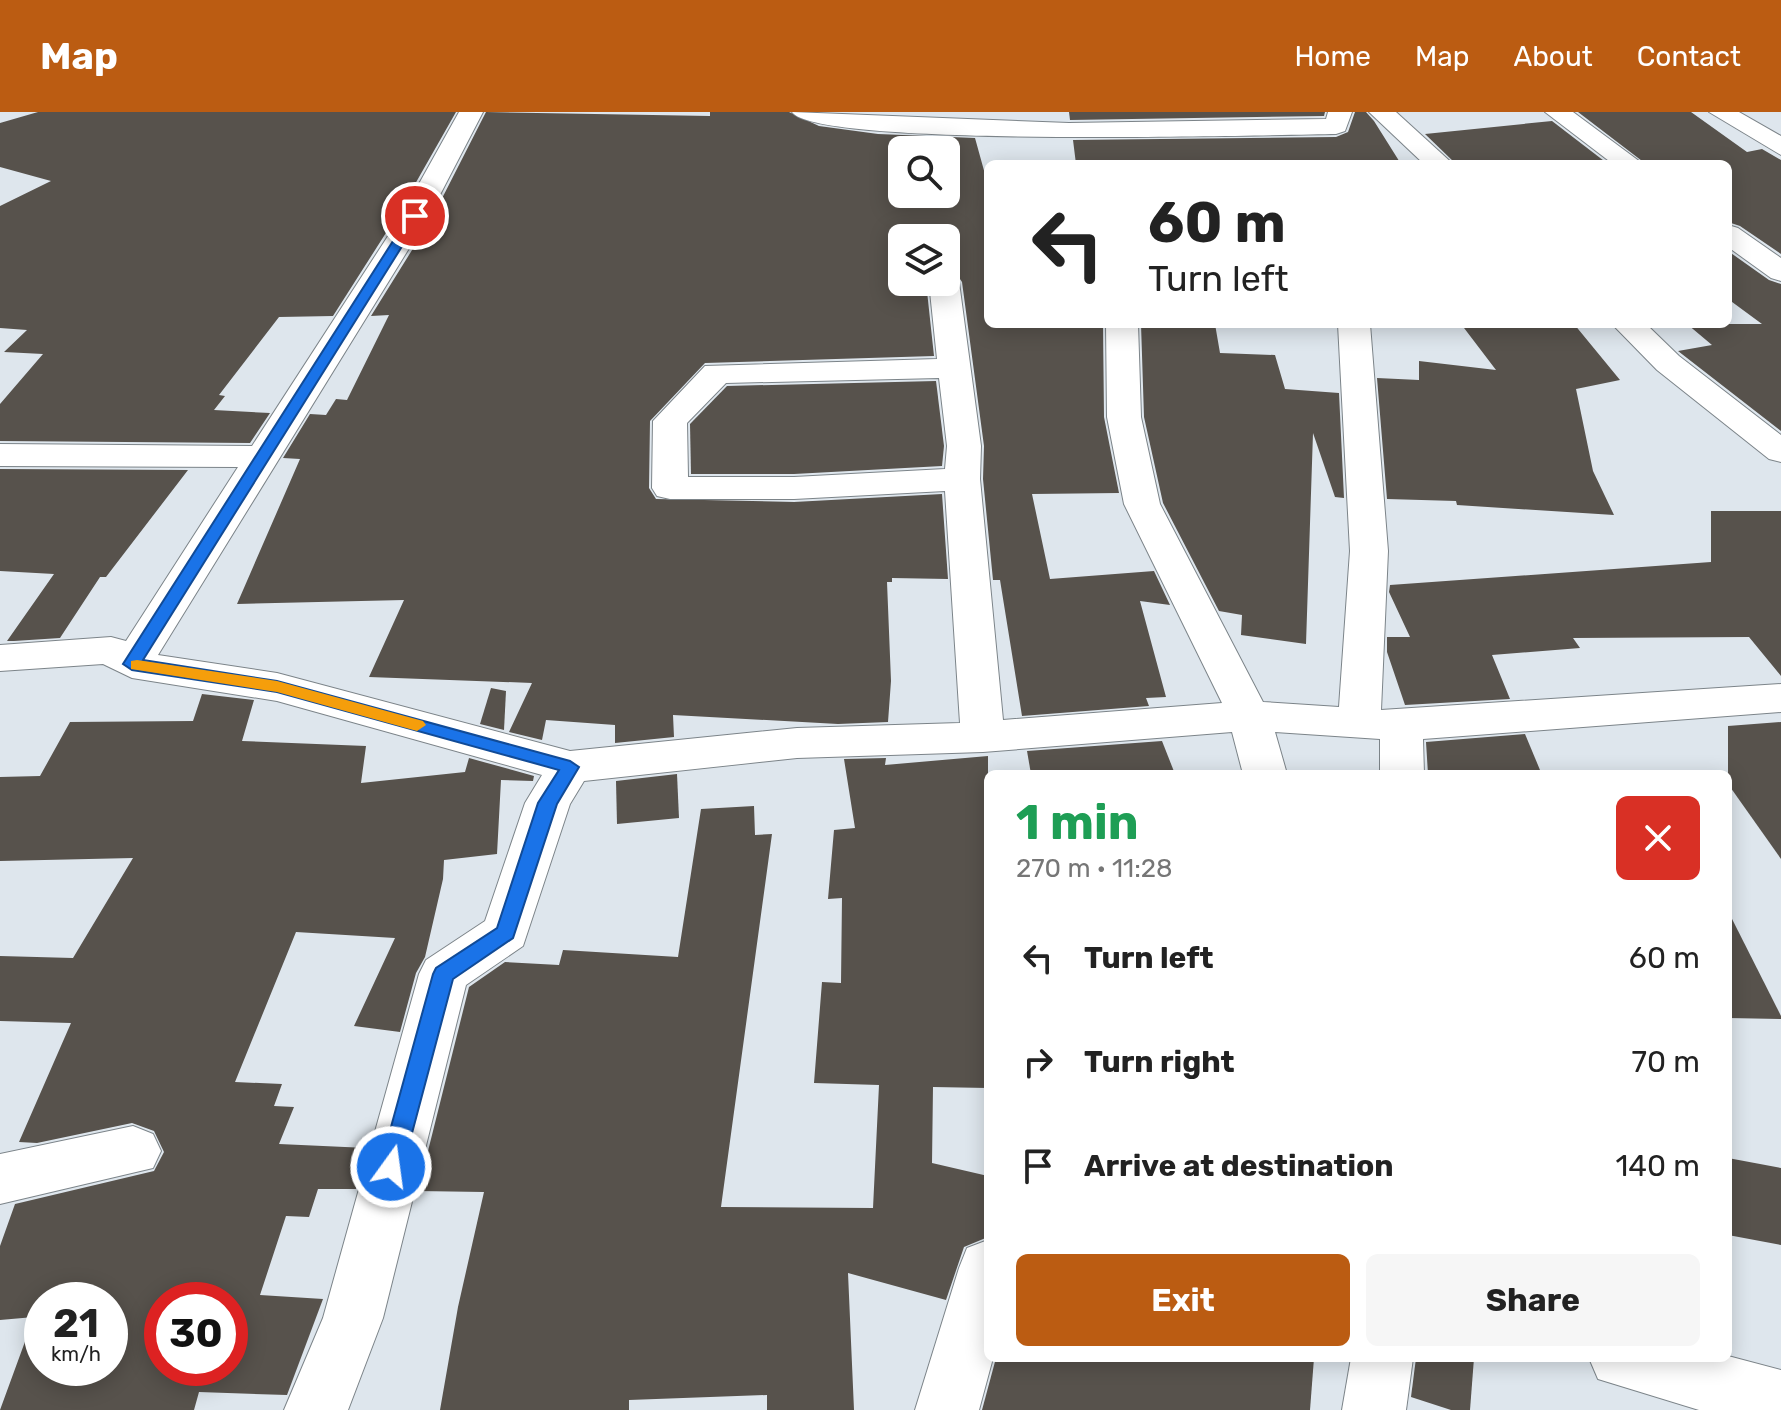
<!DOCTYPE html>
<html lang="en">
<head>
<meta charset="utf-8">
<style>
  :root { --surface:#fff; --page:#f6f6f6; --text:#222; --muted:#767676; --accent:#bb5c12 }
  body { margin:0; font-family:Rubik,sans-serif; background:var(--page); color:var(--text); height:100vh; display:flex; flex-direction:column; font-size:30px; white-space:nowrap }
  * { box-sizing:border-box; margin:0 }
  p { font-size:26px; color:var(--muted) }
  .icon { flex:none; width:44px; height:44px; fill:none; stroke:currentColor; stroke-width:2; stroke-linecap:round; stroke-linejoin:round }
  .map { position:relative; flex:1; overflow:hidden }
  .panel { position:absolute; left:984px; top:658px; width:748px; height:592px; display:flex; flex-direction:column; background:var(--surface); border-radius:12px; box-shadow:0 4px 20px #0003 }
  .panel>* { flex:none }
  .banner { position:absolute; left:984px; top:48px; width:748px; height:168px; border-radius:12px; box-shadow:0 4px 20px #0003; background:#fff; color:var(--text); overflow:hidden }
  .fabs { position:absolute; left:888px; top:24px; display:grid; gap:16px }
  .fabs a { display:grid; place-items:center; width:72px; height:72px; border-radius:12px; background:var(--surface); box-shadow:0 4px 20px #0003; font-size:40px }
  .speed { position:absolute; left:24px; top:1170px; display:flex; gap:16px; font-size:40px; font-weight:700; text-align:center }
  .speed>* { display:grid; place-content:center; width:104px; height:104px; border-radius:50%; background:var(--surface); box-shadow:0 4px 20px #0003; line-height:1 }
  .speed small { font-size:20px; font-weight:400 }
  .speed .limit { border:12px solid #d22; background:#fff; color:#111 }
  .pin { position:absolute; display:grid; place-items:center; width:68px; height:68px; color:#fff; margin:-34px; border:4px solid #fff; border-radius:50%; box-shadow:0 2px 8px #0007 }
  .me { position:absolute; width:88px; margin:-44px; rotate:14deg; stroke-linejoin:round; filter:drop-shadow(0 0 6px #0008) }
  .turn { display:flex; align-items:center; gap:28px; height:168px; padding:0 32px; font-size:36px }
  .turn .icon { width:104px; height:104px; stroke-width:2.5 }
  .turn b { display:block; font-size:56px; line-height:68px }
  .round { display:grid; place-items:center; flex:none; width:84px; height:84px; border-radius:12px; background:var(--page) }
  .head { display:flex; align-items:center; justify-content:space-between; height:136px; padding:0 32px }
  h1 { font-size:48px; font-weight:700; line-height:60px; color:#1e9e55 }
  .button { display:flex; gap:16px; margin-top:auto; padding:16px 32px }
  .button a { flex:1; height:92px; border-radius:12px; background:var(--accent); color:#fff; font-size:32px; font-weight:700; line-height:92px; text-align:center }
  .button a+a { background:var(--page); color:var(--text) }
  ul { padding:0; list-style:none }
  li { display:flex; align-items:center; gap:24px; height:104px; padding:0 32px }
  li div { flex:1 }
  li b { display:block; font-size:30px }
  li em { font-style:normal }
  header { display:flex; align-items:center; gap:48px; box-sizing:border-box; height:112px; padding:0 40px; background:var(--accent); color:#fff }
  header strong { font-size:38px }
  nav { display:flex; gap:44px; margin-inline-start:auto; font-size:28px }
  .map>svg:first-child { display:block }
</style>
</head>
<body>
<header>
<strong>Map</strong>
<nav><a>Home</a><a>Map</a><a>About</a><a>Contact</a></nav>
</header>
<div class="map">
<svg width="1781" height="1298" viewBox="0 0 1781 1298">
  <rect width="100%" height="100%" fill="#dee6ed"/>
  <g fill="#57524c" fill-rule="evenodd">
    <polygon points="38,0 456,0 398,102 333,204 279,205 219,283 225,284 214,298 270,301 250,331 0,329 0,292 43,242 4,240 27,218 0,216 0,94 51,69 0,55 0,11"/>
    <path d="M486,0L710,4V0H789L819,14L878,22L975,26L988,73V212H1103L1104,305L1119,381L1032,382L1050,467L1154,459L1170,493L1140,489L1166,585L1146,586L1149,594L1022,604L1000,468H993L983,367L984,334L962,170L956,161L946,159V126H902V170H926L934,244L705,251L650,309L649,376L656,387L794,390L942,382L948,467L892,466V470H887L891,569L888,610L838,612L673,603L674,625L615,631V613L546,608L542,628L509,620L532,571L369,565L404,488L237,492L300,347L283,346L310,302L326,303L336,287L347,288L389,203L371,204L432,106ZM902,38H946V82H902Z"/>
    <polygon points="1069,0 1325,0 1324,4 1070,8"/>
    <polygon points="1355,0 1366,0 1374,9 1401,52 1076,52 1073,28 1336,25 1348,20"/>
    <polygon points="1578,0 1691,0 1747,40 1762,37 1781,48 1781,142 1740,114 1728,110 1728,52 1646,52"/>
    <polygon points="1552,9 1608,52 1456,52 1425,22"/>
    <polygon points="1728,139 1769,168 1781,172 1781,319 1678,239 1712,233 1687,212 1762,212 1728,187"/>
    <polygon points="1141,212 1215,212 1220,241 1275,243 1285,277 1339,281 1344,386 1335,385 1313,321 1306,532 1241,523 1242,503 1219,499 1163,391 1144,305"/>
    <polygon points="1461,212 1574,212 1620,268 1576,277 1593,359 1614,403 1457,393 1456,389 1387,387 1377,266 1419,268 1419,249 1496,258"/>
    <polygon points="936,269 944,334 942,354 794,362 691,362 690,312 727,274"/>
    <polygon points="0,357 188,358 106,465 100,465 60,526 14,529 7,529 54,462 0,459"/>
    <polygon points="1711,399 1781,399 1781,564 1749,525 1573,526 1580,536 1492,543 1510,587 1405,593 1387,540 1387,525 1410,525 1389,480 1390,473 1711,450"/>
    <polygon points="491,576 506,579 504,618 480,612"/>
    <path d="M202,582L254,588L242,629L366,634L361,671L465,660L469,646L534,664L533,669L501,668L497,742L444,748L443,767L425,845L416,861L400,920L354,914L395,826L296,820L235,970L282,972L274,994L294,995L279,1032L367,1036L356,1077H318L309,1105L286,1104L260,1183L323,1187L287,1283L199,1280L194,1298H0L34,1205L0,1208V1134L15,1092L154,1059L164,1040L154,1019L132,1011L37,1031L19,1030L71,911L0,909V844L73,846L133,746L0,749V665L40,664L70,610L193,609ZM42,1188H110V1256H42ZM162,1188H230V1256H162Z"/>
    <polygon points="1781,610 1781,747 1728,672 1728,614"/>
    <polygon points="1525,622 1540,658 1503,662 1428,662 1426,630"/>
    <polygon points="1162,629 1175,662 1031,662 1027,639"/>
    <polygon points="988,644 988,976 933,975 932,1051 988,1064 988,1125 964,1135 946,1188 848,1161 854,1298 767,1298 767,1283 629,1288 629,1298 440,1298 458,1195 484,1080 418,1079 469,875 505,850 559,853 563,838 678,845 701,697 754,694 755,723 772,722 721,1095 873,1096 879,973 814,971 822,870 841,871 842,786 828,787 834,718 855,716 844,647 886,646 885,653"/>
    <polygon points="677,662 679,706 617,712 616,669"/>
    <polygon points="1728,799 1781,904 1781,907 1728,906"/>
    <polygon points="1728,1046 1781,1056 1781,1133 1728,1123"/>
    <polygon points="996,1246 1314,1246 1310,1298 982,1298"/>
    <polygon points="1416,1246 1474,1246 1470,1298 1451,1298 1411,1285"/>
  </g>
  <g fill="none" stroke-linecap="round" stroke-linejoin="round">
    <defs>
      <g id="minor">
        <path d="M459,0H483L429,104L158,543L277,561L570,639L797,616L960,611L945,379L794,387H670L657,384L652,376L653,309L705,254L937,247L929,170H946V162L955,164L959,170L981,334L980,367L1003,608L1222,591L1124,392L1107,305L1106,212H1138L1141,305L1160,392L1263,590L1339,595L1350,439L1338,212H1370L1388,439L1381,598L1781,572V600L1423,627L1424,662H1380V627L1275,620L1287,662H1243L1232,620L983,640L797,646L584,669L570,692L523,834L466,873L383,1206L348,1298H284L323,1206L419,862L426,848L485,809L525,691L542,663L277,589L132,566L103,552L0,559V533L111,525L126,529L238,355L0,354V332L252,334L401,104ZM939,266L947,334L945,357L794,365H688L687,311L726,271Z"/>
        <path d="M792,0L1069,11L1326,7L1328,0H1352L1345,19L1336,22C1269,23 816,36 792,0Z"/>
        <polygon points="1369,0 1396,0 1453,52 1424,52"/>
        <polygon points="1545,0 1573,0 1643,52 1613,52"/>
        <polygon points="1709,0 1739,0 1781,24 1781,43"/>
        <polygon points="1728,113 1738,116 1781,146 1781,169 1771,166 1728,135"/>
        <polygon points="1612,212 1646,212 1679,244 1781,323 1781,350 1769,347 1657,258"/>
        <polygon points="133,1014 153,1022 161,1039 153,1056 0,1092 0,1042"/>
        <polygon points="988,1128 988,1246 993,1246 979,1298 915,1298 959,1156 967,1136"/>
        <polygon points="1728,1244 1781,1258 1781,1298 1699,1298 1598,1267 1589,1246"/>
        <polygon points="1351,1246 1413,1246 1406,1298 1342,1298"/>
      </g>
    </defs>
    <use href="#minor" stroke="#7c8489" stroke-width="2"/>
    <use href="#minor" fill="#fff" fill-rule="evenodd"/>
  </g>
  <polygon fill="#1a73e8" stroke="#114b97" stroke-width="2" points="415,100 421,104 143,548 277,569 570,649 579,655 557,692 513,826 453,867 403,1055 400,1062 391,1065 383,1062 380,1055 433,862 436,856 497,816 538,691 559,658 277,580 132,558 123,552 409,104"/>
  <polygon fill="#f59e0b" points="137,548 277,569 423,609 426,613 417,619 277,580 131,557 131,549"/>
</svg>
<div class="fabs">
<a><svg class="icon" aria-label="search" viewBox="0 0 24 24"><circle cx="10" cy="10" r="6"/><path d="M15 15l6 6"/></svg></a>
<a><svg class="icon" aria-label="layers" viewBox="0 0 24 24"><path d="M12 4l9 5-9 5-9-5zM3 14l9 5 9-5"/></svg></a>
</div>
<div class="speed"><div>21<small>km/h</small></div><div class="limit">30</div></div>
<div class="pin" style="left:415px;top:104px;background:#d93025"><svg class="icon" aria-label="arrive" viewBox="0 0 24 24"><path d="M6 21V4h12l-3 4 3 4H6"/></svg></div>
<svg class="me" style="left:391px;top:1055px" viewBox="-20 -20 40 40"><circle r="17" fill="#1a73e8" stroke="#fff" stroke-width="3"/><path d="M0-11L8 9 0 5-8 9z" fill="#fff"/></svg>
<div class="banner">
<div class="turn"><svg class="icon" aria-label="left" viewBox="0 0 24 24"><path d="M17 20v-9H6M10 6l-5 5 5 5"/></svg><div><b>60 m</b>Turn left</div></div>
</div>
<section class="panel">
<div class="head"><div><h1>1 min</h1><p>270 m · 11:28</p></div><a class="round" style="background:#d93025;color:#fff"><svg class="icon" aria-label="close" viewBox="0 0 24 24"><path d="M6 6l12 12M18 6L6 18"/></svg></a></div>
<ul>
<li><svg class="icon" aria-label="left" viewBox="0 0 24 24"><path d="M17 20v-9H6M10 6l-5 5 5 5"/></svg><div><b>Turn left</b></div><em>60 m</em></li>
<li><svg class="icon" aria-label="right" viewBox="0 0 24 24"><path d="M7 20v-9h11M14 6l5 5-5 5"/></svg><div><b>Turn right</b></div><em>70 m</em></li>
<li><svg class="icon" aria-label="arrive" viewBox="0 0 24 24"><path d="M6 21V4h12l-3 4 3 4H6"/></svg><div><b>Arrive at destination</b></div><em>140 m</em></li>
</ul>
<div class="button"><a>Exit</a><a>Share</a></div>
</section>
</div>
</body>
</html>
